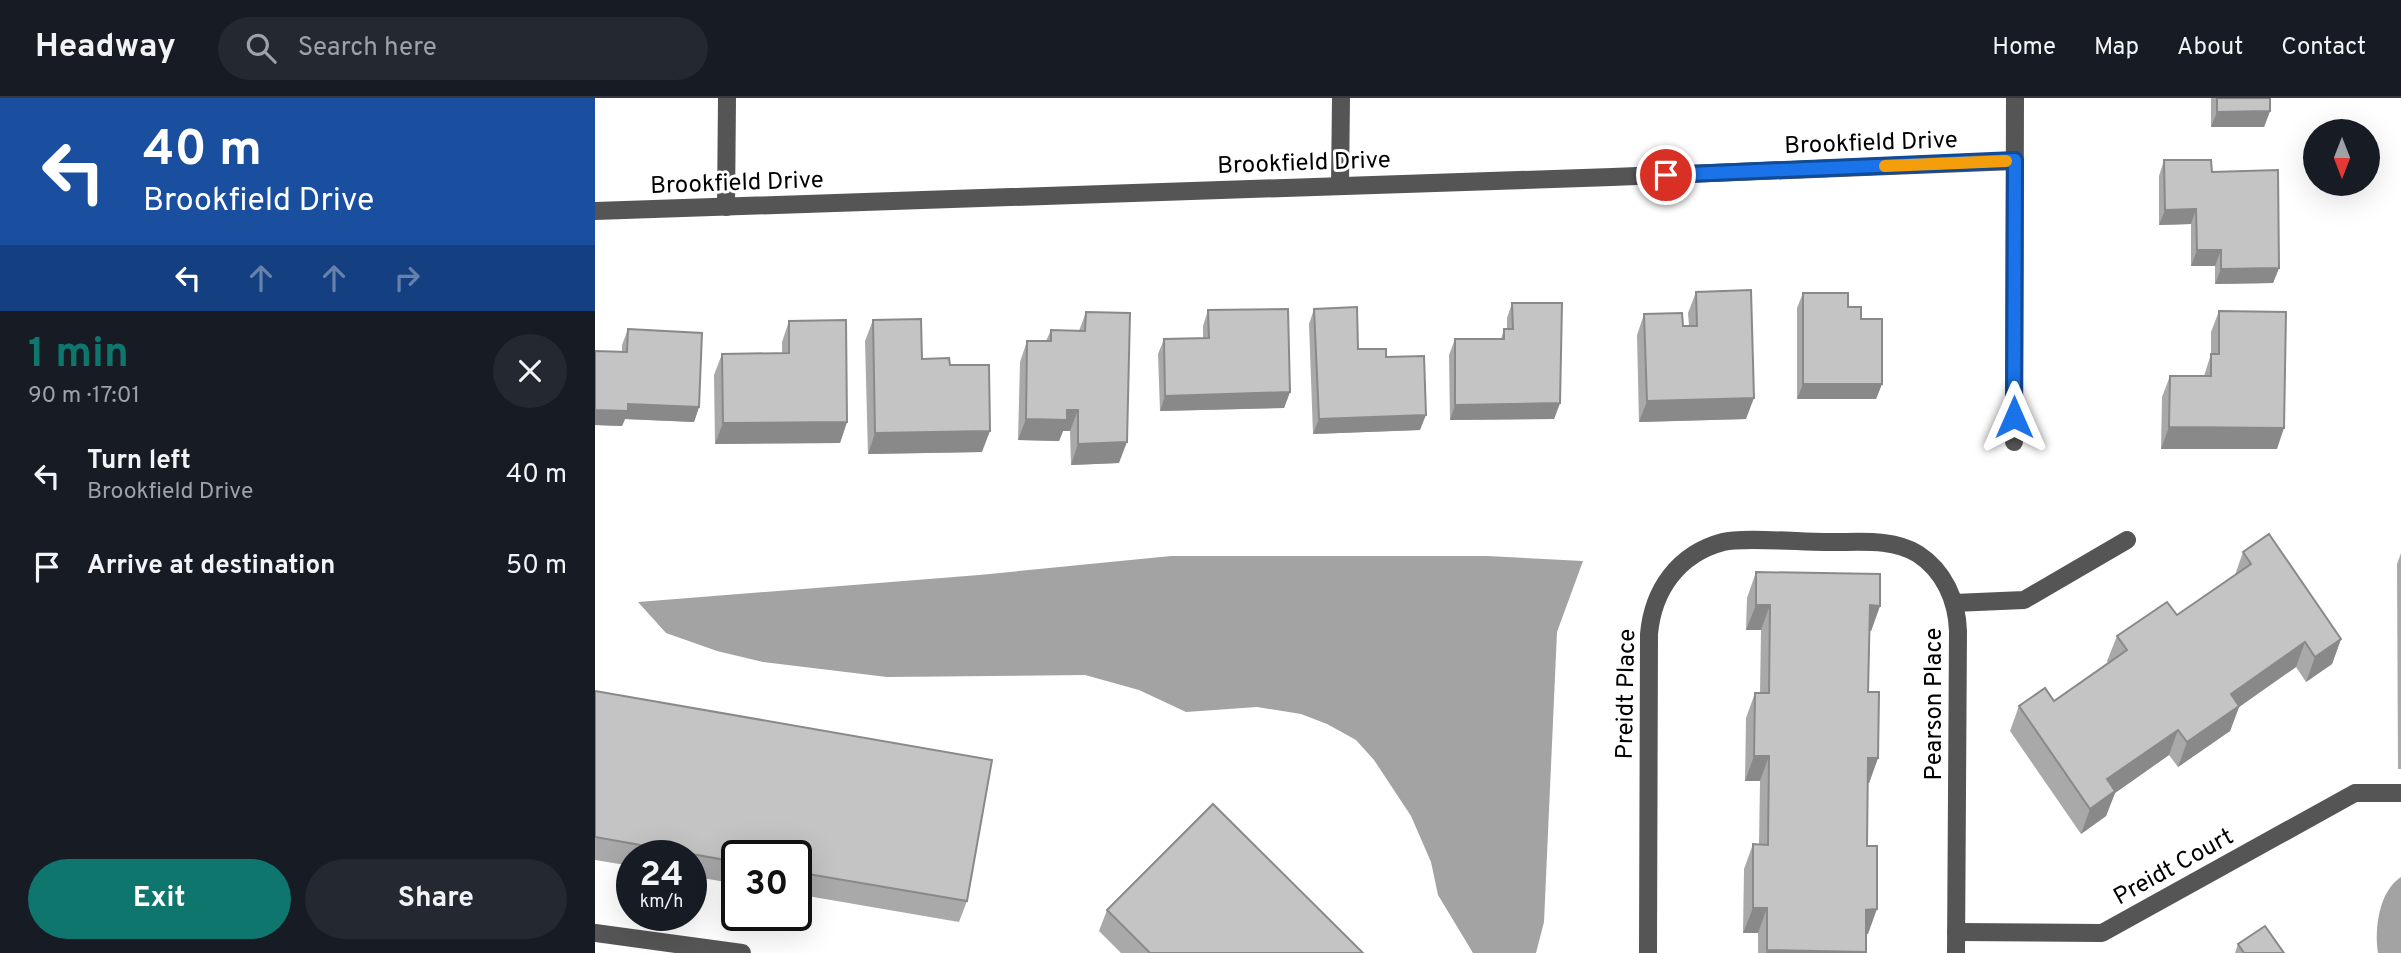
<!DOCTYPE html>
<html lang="en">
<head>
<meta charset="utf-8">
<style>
  :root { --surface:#171b24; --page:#242831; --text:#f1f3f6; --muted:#9ea1a6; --line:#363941; --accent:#0f766e }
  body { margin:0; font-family:Overpass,sans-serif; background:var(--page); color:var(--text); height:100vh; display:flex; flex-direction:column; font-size:26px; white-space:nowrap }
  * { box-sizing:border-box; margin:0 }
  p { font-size:23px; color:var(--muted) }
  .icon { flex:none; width:38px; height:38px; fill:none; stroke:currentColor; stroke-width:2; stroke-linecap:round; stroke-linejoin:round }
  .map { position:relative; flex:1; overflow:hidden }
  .drawer { display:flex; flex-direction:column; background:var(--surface); width:595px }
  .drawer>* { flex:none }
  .hud { background:#1a4fa0; color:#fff; overflow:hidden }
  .needle { width:46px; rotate:180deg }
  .tools { position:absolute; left:1708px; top:21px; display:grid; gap:14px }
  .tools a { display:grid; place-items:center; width:77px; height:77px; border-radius:50%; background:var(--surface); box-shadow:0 7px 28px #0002; font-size:35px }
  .speed { position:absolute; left:21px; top:742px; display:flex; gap:14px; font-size:35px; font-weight:700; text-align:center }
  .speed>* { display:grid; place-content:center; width:91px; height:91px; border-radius:50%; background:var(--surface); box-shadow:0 7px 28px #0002; line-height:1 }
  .speed small { font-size:18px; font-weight:400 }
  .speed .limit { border:4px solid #111; border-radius:10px; background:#fff; color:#111 }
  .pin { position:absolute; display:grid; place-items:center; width:60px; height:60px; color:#fff; margin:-30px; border:4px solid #fff; border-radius:50%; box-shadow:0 2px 7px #0007 }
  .me { position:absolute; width:77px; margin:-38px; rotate:0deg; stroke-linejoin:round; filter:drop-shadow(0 0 5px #0008) }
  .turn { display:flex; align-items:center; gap:24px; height:147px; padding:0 28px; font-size:32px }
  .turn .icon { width:91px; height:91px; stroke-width:2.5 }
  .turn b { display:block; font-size:49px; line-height:60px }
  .lanes { display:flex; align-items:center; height:66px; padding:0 28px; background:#0003; justify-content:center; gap:35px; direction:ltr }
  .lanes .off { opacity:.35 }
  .round { display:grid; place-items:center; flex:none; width:74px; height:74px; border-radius:37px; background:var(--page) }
  .head { display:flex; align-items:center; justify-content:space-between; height:119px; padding:0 28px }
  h1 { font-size:42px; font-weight:700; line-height:52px; color:var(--accent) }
  .action { display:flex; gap:14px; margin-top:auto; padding:14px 28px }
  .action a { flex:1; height:80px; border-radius:42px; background:var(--accent); color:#fff; font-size:28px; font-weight:700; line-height:80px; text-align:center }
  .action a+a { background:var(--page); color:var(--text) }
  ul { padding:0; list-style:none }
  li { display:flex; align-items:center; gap:21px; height:91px; padding:0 28px }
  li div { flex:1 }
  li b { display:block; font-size:26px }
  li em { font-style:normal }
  header { display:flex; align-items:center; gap:42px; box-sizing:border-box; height:98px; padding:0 35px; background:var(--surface); border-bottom:2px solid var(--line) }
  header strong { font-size:33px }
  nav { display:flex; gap:38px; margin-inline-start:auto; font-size:24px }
  .search { width:490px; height:63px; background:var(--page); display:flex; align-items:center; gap:18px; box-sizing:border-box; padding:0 24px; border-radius:38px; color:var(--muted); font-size:26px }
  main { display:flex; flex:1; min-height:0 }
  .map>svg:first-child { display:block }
</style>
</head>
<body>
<header>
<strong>Headway</strong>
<div class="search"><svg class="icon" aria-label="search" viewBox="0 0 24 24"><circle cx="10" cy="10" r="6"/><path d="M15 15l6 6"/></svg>Search here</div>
<nav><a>Home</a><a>Map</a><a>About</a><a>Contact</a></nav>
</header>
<main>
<section class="drawer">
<div class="hud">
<div class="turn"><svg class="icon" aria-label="left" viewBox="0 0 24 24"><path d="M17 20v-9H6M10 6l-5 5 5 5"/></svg><div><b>40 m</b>Brookfield Drive</div></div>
<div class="lanes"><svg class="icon" aria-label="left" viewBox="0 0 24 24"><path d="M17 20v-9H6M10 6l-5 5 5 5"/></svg><svg class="icon off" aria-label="ahead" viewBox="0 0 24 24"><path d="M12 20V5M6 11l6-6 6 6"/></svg><svg class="icon off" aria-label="ahead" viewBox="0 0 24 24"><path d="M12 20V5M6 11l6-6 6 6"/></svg><svg class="icon off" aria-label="right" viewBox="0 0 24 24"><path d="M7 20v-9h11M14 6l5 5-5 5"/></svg></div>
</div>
<div class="head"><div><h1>1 min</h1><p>90 m · 17:01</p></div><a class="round"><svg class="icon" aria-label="close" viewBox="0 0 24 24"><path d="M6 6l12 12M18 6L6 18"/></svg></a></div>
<ul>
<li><svg class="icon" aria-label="left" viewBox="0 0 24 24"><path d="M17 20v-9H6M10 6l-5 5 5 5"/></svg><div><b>Turn left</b><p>Brookfield Drive</p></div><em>40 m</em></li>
<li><svg class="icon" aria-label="arrive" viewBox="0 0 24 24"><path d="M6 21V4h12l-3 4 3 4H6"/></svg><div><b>Arrive at destination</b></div><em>50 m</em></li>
</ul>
<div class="action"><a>Exit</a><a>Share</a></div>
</section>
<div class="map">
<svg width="1806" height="855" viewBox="0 0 1806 855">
  <rect width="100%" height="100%" fill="#fff"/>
  <g fill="#a3a3a3">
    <polygon points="576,458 892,458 988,463 962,534 949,824 941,855 878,855 843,797 836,764 816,718 779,662 761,642 732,626 706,616 662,609 591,614 544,592 490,577 292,579 168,564 122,553 71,535 43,504 384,477"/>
    <path d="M1806,779V855H1783C1779,831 1784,793 1806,779Z"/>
  </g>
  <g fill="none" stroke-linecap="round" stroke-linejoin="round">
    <g stroke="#555" stroke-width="18">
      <polyline points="745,87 746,0"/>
      <polyline points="131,109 132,0"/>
      <polyline points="0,113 1017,79 1420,63"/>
      <polyline points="1419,344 1420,0"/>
      <polyline points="1359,505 1429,502 1532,442"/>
      <polyline points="1361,834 1507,835 1760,695 1806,695"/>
      <polyline points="0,835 147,855"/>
      <path d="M1053,855L1054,536C1058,492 1083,456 1128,444C1146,439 1206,444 1229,444C1259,445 1296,439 1323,456C1349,473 1362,502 1363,533L1361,855"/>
    </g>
  </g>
  <g fill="#a9a9a9">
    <polygon points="1616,0 1675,0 1675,13 1669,29 1616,29"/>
    <polygon points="1569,62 1617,74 1684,170 1678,185 1620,186 1620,168 1596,168 1596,126 1564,127 1564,78"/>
    <polygon points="1101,194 1151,321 1044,324 1042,237 1049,216 1088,228 1094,228 1093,215"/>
    <polygon points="1208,195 1253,209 1266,221 1287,286 1281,301 1202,301 1202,210"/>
    <polygon points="917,205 965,305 959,321 855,322 854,257 860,241 906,241 909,231 912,231 912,220"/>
    <polygon points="719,211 763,251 791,259 825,332 718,336 714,226"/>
    <polygon points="613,212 695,294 689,310 565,313 563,256 569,241 608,240 608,228"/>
    <polygon points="1624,213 1682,351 1566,351 1567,299 1575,278 1609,278 1616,256 1616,234"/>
    <polygon points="491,214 524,365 476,367 475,333 468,333 464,343 423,342 425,264 432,243 451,243 456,232 484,233"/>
    <polygon points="278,222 327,261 355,267 387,354 273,356 270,243"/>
    <polygon points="194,223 252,324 245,345 120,346 119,277 127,256 187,255 187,244"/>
    <polygon points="33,231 104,309 99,324 30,321 27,328 0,327 0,253 27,254 27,247"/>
    <polygon points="1648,454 1746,541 1737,566 1711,584 1701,569 1644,609 1635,633 1583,669 1574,657 1520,695 1511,718 1486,736 1415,633 1424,608 1459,603 1513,565 1512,563 1522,538 1582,517 1640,477"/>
    <polygon points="1806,455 1806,671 1803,671 1802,466"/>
    <polygon points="1161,474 1285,508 1276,533 1274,533 1273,594 1283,660 1274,685 1273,685 1273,836 1271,836 1271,855 1163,855 1163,835 1148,835 1149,771 1158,746 1164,747 1165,683 1150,683 1151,620 1160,595 1165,595 1166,532 1151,532 1152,500"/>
    <polygon points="0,593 372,803 364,824 201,796 201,758 142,758 142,786 96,778 96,758 37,758 37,768 0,762"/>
    <polygon points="512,812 768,855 526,855 504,833"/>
    <polygon points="1643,846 1689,855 1640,855"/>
  </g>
  <g fill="#898989">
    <polygon points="1675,13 1669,29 1616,29 1622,14"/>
    <polygon points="1601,111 1596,126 1564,127 1570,112"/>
    <polygon points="1602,152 1626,152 1620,168 1596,168"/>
    <polygon points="1684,170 1678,185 1620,186 1626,171"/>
    <polygon points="1208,286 1287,286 1281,301 1202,301"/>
    <polygon points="695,294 689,310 565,313 570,298"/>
    <polygon points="1159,300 1151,321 1044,324 1052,303"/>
    <polygon points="965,305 959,321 855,322 860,307"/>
    <polygon points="33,306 104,309 99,324 30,321 27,328 0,327 0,312"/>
    <polygon points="472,312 483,312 475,333 468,333 464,343 423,342 431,321"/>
    <polygon points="831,317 825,332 718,336 724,321"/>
    <polygon points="252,324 245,345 120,346 128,325"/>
    <polygon points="1574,329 1689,330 1682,351 1566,351"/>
    <polygon points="395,333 387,354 273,356 280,335"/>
    <polygon points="532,344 524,365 476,367 483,346"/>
    <polygon points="1161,507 1175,507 1166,532 1151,532"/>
    <polygon points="1275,507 1285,508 1276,533 1265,533"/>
    <polygon points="1746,541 1737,566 1711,584 1720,559"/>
    <polygon points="1710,544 1701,569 1644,609 1635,633 1583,669 1592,644 1636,596"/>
    <polygon points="1583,632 1574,657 1520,695 1511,718 1486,736 1495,711 1512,681"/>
    <polygon points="1159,658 1174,658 1165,683 1150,683"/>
    <polygon points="1273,660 1283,660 1274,685 1264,685"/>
    <polygon points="1158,810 1172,810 1163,835 1148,835"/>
    <polygon points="1282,811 1273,836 1262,837 1271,812"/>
    <polygon points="1172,852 1271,854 1271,855 1171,855"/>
  </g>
  <g fill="#c4c4c4" stroke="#898989" stroke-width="2">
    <polygon points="1622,0 1675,0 1675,13 1622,14"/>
    <polygon points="1569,62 1616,62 1617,74 1683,72 1684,170 1626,171 1626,152 1602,152 1601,111 1570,112"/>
    <polygon points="1156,192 1159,300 1052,303 1049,216 1087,215 1088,228 1102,228 1101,194"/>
    <polygon points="1208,195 1253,195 1253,209 1266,209 1266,221 1287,221 1287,286 1208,286"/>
    <polygon points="917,205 967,205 965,305 860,307 860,241 909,241 909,231 918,231"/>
    <polygon points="762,209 763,251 791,251 791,259 829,258 831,317 724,321 719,211"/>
    <polygon points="693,211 695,294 570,298 569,241 614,240 613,212"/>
    <polygon points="1624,213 1691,214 1689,330 1574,329 1575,278 1616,278 1616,256 1624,256"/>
    <polygon points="491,214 535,215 532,344 483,346 483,312 472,312 472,322 431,321 432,243 456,243 456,232 490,233"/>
    <polygon points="326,221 327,261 354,260 355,267 394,267 395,333 280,335 278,222"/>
    <polygon points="251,222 252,324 128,325 127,256 194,255 194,223"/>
    <polygon points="33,231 107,235 104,309 33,306 33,313 0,312 0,253 32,254"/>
    <polygon points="1674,436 1746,541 1720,559 1710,544 1636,596 1644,608 1592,644 1583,632 1512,681 1520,693 1495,711 1424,608 1450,590 1459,603 1532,552 1522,538 1572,504 1582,517 1656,466 1648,454"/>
    <polygon points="1161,474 1285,476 1285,508 1275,507 1273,594 1284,594 1283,660 1273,660 1272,748 1282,748 1282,811 1271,812 1271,854 1172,852 1172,810 1158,810 1158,746 1173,747 1174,658 1159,658 1160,595 1174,595 1175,507 1161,507"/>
    <polygon points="0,593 397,662 372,803 201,774 201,758 142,758 142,764 0,739"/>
    <polygon points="618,706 768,855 555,855 512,812"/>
    <polygon points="1670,828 1689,855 1649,855 1643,846"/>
  </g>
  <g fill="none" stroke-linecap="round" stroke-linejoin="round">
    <defs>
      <polyline id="route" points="1071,77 1420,62 1419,319"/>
    </defs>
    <use href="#route" stroke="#114b97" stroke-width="18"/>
    <use href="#route" stroke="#1a73e8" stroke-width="12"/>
    <polyline stroke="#f59e0b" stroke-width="12" points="1290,68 1411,63"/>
  </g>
  <g text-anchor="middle" stroke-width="6" stroke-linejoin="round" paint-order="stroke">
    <g font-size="24" fill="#000" stroke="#fff">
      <text transform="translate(1276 44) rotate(-2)" y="8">Brookfield Drive</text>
      <text transform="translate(709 64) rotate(-2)" y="8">Brookfield Drive</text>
      <text transform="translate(142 84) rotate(-2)" y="8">Brookfield Drive</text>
      <text transform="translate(1030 596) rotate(-89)" y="8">Preidt Place</text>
      <text transform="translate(1338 606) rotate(-90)" y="8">Pearson Place</text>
      <text transform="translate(1578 768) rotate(-29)" y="8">Preidt Court</text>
    </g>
  </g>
</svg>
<div class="tools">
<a><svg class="needle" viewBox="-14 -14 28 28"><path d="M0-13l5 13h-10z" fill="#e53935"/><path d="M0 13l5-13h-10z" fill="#9ea1a6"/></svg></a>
</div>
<div class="speed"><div>24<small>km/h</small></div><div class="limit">30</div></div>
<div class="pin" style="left:1071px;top:77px;background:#d93025"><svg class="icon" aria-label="arrive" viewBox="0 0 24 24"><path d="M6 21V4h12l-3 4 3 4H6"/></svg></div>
<svg class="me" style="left:1419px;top:319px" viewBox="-20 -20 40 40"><path d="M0-17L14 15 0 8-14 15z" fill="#1a73e8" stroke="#fff" stroke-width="4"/></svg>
</div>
</main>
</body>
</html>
